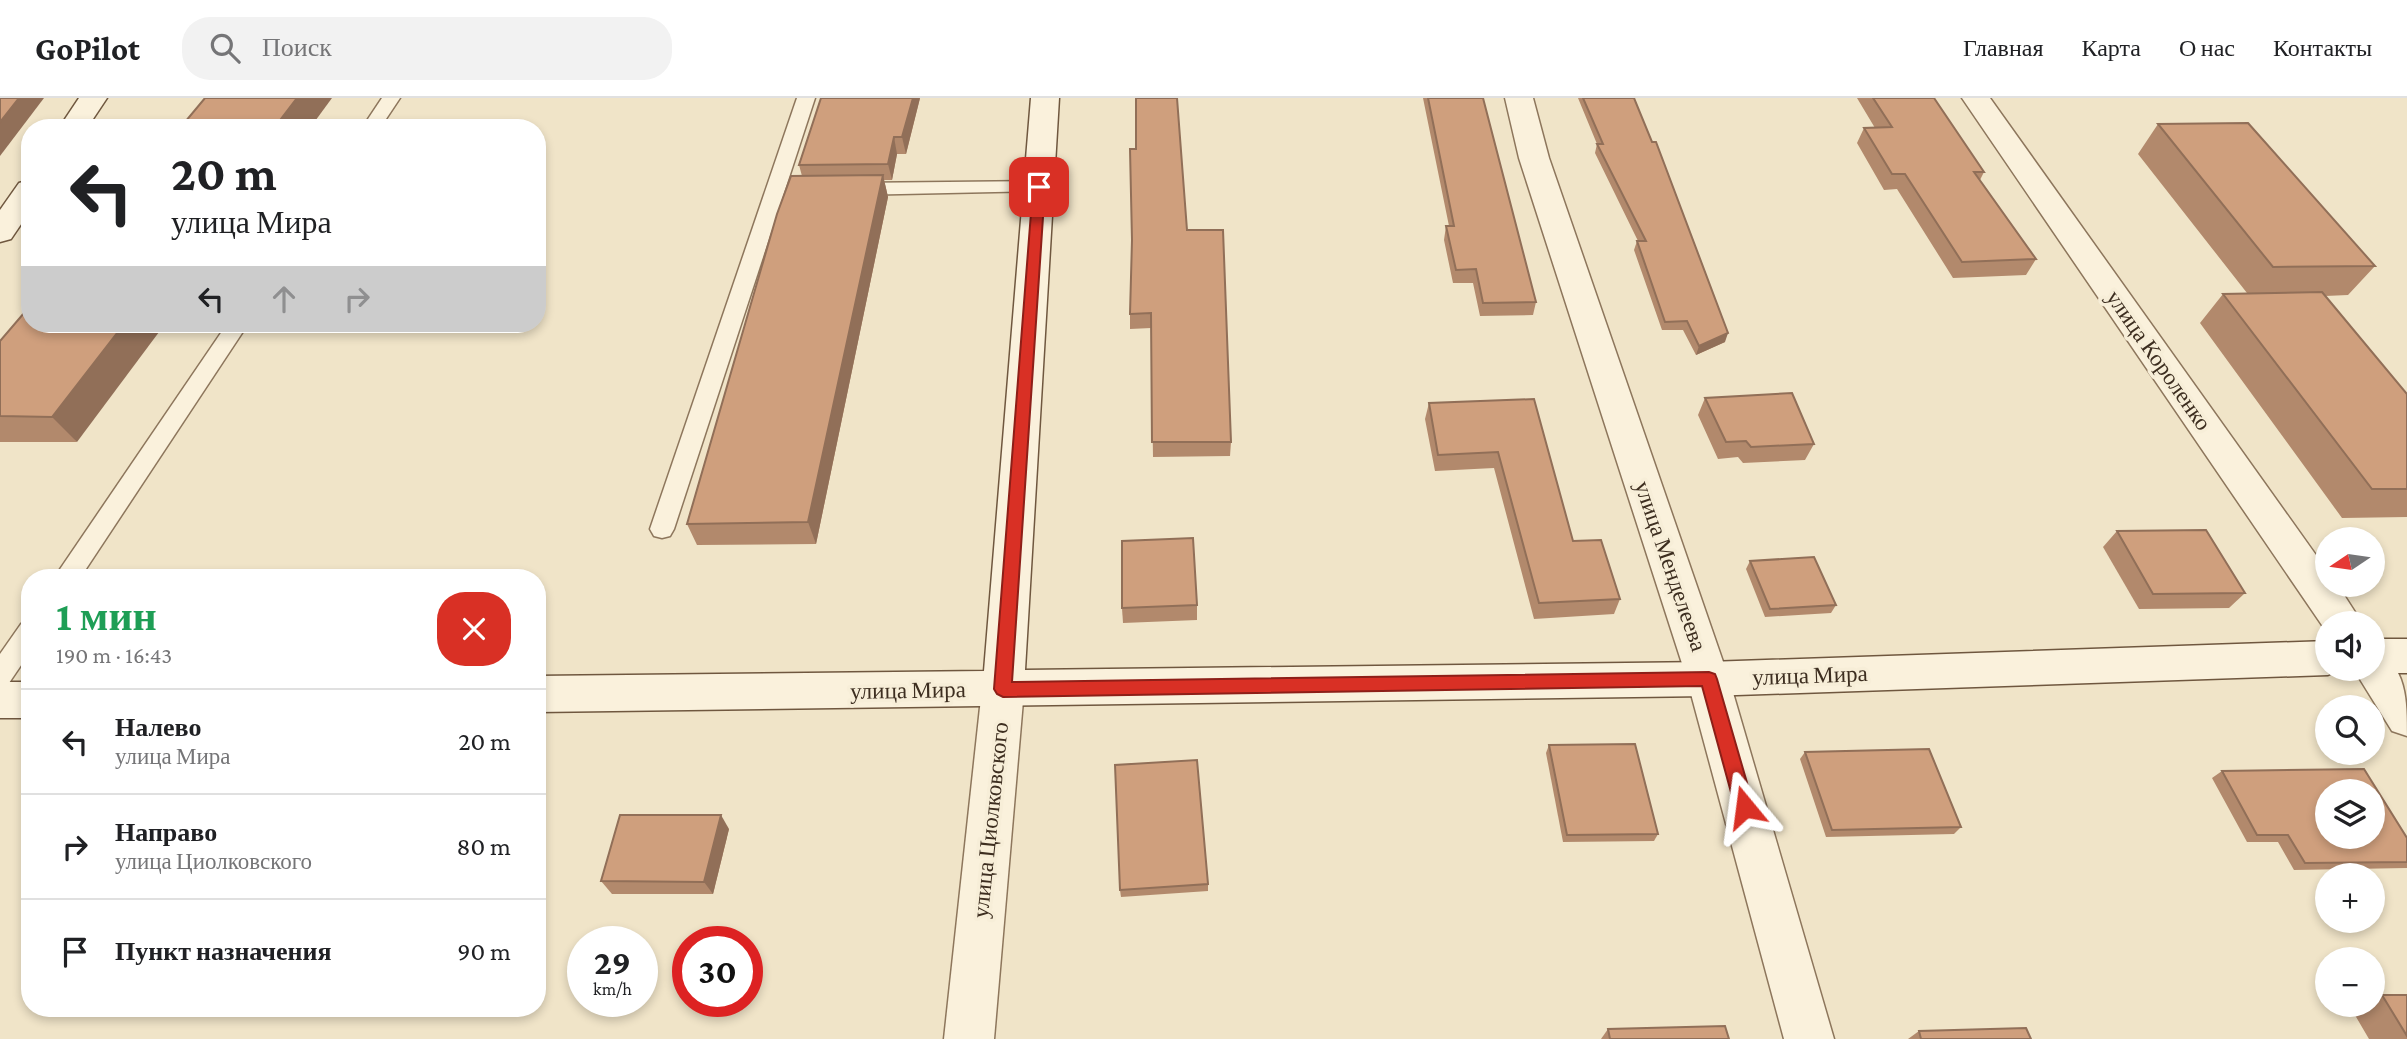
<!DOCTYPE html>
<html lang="ru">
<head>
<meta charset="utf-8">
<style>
  :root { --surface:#fff; --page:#f2f2f2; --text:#202124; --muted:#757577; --line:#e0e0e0 }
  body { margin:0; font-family:"Crimson Pro",serif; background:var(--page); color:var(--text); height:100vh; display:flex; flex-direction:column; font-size:26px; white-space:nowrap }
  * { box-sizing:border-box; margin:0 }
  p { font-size:23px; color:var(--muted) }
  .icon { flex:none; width:38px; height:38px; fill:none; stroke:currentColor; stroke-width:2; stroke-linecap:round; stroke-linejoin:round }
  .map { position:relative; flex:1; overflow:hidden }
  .drawer { position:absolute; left:21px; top:471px; width:525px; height:448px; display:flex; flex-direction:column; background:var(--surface); border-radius:28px; box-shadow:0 4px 10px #0003 }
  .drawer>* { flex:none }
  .hud { position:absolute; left:21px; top:21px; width:525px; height:214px; border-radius:28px; box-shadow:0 4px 10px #0003; background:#fff; color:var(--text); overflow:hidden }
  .needle { width:46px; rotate:257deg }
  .buttons { position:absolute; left:2315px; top:429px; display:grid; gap:14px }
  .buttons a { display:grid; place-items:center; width:70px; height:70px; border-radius:50%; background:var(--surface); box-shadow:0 4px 10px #0003; font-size:35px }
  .speed { position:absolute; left:567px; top:828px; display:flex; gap:14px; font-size:35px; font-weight:700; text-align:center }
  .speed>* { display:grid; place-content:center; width:91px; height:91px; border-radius:50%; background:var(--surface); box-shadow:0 4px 10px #0003; line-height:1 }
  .speed small { font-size:18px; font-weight:400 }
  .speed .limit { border:10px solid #d22; background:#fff; color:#111 }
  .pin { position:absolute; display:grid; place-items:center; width:60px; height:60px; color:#fff; margin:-30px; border-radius:14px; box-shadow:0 4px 10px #0006 }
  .me { position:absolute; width:77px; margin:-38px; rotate:344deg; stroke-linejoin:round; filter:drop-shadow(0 0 5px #0008) }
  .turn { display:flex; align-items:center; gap:24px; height:147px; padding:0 35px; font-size:32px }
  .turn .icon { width:91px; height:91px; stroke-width:2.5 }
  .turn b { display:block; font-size:49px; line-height:60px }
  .lanes { display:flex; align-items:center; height:66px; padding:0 35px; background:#0003; justify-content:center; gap:35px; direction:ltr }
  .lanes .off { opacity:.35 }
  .round { display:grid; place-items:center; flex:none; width:74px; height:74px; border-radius:28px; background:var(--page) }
  .overview { display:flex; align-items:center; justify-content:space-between; height:119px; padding:0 35px }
  h1 { font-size:42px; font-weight:700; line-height:52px; color:#1e9e55 }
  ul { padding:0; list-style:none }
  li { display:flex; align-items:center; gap:21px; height:105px; padding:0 35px; border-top:2px solid var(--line) }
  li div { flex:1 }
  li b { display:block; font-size:26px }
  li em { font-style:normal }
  header { display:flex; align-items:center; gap:42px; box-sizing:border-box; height:98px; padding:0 35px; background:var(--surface); border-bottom:2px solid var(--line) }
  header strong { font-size:33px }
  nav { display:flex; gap:38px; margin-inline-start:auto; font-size:24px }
  .search { width:490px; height:63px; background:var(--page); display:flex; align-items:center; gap:18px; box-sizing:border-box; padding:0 24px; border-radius:28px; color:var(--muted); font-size:26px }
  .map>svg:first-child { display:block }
</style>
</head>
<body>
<header>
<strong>GoPilot</strong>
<div class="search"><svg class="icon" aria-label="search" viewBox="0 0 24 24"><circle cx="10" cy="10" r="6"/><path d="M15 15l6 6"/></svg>Поиск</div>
<nav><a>Главная</a><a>Карта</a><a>О нас</a><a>Контакты</a></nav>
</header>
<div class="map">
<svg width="2407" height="941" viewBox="0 0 2407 941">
  <rect width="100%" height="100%" fill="#f0e4c8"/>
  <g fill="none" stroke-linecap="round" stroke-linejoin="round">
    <defs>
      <g id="lane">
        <polygon points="382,0 400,0 380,30 362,30"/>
        <polygon points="797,0 815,0 674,431 670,438 662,440 654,438 650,431"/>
        <polygon points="1039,83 1048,89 1046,93 854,97 845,91 854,85"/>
        <polygon points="227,226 248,226 80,480 54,480"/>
        <polygon points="30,523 30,554 9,585 0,588 0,556 21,526"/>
      </g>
      <g id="street">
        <polygon points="1505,0 1533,0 1549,60 1729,581 1834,941 1784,941 1687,581 1519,60"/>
        <polygon points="1962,0 1990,0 2328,474 2328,486 2337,486 2362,525 2328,525 2328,536"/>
        <path d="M2373,552C2407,566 2407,603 2407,638L2392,633L2353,570H2373Z"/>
        <polygon points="1003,574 1018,579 1024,591 994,941 944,941 982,591 988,579"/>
      </g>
      <g id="secondary">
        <polygon points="79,0 107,0 87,30 59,30"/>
        <polygon points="1031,0 1059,0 1025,572 1708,564 2328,543 2328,570 2343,570 2328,577 1708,598 537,614 537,578 984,573"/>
        <polygon points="30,82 30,113 11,141 0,144 0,112 19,85"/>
        <polygon points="2373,541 2407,541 2407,575 2373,575 2360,570 2373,570"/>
        <rect x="0" y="584" width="30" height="36"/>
      </g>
    </defs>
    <use href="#lane" stroke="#8d765c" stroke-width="3"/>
    <use href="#street" stroke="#8d765c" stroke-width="3"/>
    <use href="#secondary" stroke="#6f573f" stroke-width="3"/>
    <use href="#lane" fill="#faf1dc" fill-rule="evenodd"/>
    <use href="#street" fill="#faf1dc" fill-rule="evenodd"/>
    <use href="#secondary" fill="#faf1dc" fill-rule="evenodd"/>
  </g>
  <g fill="#b2896c">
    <polygon points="920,0 906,56 897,56 892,82 884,82 888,99 816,446 697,447 687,426 802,78 799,67"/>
    <polygon points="1423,0 1483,0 1536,204 1533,217 1480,218 1473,185 1453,185 1444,142 1446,128 1449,128"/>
    <polygon points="1578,0 1634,0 1725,244 1696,257 1683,232 1662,232 1634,152 1637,143 1638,143 1595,55 1597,46"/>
    <polygon points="1857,0 1934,0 1984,74 1980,82 2036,161 2026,177 1953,180 1897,91 1884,92 1857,45 1864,30 1875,30"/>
    <polygon points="2158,26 2375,168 2348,197 2325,198 2407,296 2407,419 2342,420 2200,225 2223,196 2247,195 2138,56"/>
    <polygon points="1187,132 1231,344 1230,358 1153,359 1151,230 1130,231 1130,216"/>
    <polygon points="0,243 77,344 0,344"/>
    <polygon points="1705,300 1814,346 1805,362 1743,365 1738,359 1718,361 1698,317"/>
    <polygon points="1534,301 1573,443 1620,501 1614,516 1534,521 1494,370 1435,373 1425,321 1429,305"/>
    <polygon points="2117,433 2245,495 2229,510 2139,511 2103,449"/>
    <polygon points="1750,463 1836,507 1831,515 1765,519 1746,471"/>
    <polygon points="1197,507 1197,522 1123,525 1122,510"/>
    <polygon points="1549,647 1658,736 1654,743 1563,744 1546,655"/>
    <polygon points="1805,654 1961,729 1954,736 1826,739 1800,661"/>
    <polygon points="2222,673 2407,740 2407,770 2294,772 2278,744 2247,744 2212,680"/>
    <polygon points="729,731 713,796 612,796 601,783"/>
    <polygon points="1208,786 1208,793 1121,799 1120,792"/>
    <polygon points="2382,897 2407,897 2407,941 2369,941 2352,912 2364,906 2373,906 2373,902"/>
    <polygon points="1608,931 1729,941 1601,941"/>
    <polygon points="1919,933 2031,941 1908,941"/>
  </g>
  <g fill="#916f58">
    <polygon points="19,0 44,0 0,58 0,24"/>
    <polygon points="297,0 332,0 310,30 274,30"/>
    <polygon points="913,0 920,0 906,56 902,39"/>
    <polygon points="894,39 897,56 892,82 888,66"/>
    <polygon points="883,77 888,99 816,446 808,424"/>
    <polygon points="124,226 165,226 77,344 52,319"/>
    <polygon points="1728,235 1725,244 1696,257 1699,248"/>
    <polygon points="721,717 729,731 713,796 704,784"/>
  </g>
  <g fill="#cf9f7d" stroke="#916f58" stroke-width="2" fill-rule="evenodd">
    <polygon points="0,0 19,0 0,24"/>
    <polygon points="205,0 297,0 274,30 180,30"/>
    <polygon points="821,0 913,0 902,39 894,39 888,66 799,67"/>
    <polygon points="1136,0 1177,0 1187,132 1223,132 1231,344 1152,344 1151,215 1130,216 1132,142 1130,51 1136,51"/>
    <polygon points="1428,0 1483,0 1536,204 1483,205 1476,171 1456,172 1446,128 1454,128"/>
    <polygon points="1583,0 1634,0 1652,44 1656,44 1728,235 1699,248 1687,223 1665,224 1637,143 1646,143 1597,46 1603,46"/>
    <polygon points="1873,0 1934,0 1984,74 1974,74 2036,161 1962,164 1905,76 1892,76 1864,30 1892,29"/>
    <polygon points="2248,25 2375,168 2273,169 2158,26"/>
    <polygon points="883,77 808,424 687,426 777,116 791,78"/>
    <polygon points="2322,194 2407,296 2407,391 2372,391 2223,196"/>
    <polygon points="30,208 30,226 124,226 52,319 0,318 0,243"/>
    <polygon points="1792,295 1814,346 1751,349 1746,343 1726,344 1705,300"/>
    <polygon points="1534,301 1573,443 1601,442 1620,501 1539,505 1498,354 1438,357 1429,305"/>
    <polygon points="2206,432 2245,495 2153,496 2117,433"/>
    <polygon points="1193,440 1197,507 1122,510 1122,443"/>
    <polygon points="1814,459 1836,507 1770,511 1750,463"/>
    <polygon points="1635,646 1658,736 1567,737 1549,647"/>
    <polygon points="1929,651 1961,729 1832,732 1805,654"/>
    <polygon points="1197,662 1208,786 1120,792 1115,667"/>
    <path d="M2364,671L2407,740V764L2305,765L2288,737H2257L2222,673ZM2328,693H2373V738H2328Z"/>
    <polygon points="620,717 721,717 704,784 601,783"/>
    <polygon points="2382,897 2407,897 2407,938"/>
    <polygon points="1725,928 1729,941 1610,941 1608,931"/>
    <polygon points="2026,930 2031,941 1921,941 1919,933"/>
  </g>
  <polygon fill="#d93025" stroke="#8d1f18" stroke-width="2" points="1039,85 1045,89 1012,584 1709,574 1715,576 1717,581 1754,709 1751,715 1745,717 1738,715 1735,709 1702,588 1003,599 997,596 994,591 1033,89"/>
  <g text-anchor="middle" stroke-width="7" stroke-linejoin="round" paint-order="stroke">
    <g font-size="23" fill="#3d2e20" stroke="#f7eed8">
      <text transform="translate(2159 262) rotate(55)" y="8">улица Короленко</text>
      <text transform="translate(1671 468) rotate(71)" y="8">улица Менделеева</text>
      <text transform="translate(1810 577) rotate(-2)" y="8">улица Мира</text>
      <text transform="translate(908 592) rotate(-1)" y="8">улица Мира</text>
      <text transform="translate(990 722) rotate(-84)" y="8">улица Циолковского</text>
    </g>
  </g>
</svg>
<div class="buttons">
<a><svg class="needle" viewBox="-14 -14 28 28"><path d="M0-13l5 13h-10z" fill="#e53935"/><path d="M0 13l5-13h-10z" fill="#757577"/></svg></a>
<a><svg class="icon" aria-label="sound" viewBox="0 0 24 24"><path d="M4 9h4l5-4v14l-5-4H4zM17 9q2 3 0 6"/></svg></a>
<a><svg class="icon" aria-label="search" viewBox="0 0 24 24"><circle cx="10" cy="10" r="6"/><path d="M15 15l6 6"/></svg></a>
<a><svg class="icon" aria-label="layers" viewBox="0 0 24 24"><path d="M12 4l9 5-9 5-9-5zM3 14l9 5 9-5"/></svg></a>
<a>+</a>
<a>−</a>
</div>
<div class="speed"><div>29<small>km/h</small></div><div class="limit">30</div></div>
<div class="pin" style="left:1039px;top:89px;background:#d93025"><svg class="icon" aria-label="arrive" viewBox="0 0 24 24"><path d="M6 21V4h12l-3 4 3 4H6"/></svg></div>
<svg class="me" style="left:1745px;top:709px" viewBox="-20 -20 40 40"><path d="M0-17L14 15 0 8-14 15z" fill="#d93025" stroke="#fff" stroke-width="4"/></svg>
<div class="hud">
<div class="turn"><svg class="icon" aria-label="left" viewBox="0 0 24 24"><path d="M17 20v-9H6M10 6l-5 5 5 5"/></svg><div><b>20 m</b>улица Мира</div></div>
<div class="lanes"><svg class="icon" aria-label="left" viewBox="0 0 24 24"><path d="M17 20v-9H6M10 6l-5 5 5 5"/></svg><svg class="icon off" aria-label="ahead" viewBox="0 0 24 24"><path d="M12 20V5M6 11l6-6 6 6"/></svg><svg class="icon off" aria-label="right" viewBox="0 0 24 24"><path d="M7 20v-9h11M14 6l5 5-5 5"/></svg></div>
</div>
<section class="drawer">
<div class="overview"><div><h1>1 мин</h1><p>190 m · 16:43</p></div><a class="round" style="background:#d93025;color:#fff"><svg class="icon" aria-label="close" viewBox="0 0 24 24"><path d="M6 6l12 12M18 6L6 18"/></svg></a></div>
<ul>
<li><svg class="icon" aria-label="left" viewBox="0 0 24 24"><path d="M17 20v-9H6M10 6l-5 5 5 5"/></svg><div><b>Налево</b><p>улица Мира</p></div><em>20 m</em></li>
<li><svg class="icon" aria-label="right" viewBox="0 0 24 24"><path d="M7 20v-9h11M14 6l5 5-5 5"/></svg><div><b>Направо</b><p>улица Циолковского</p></div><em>80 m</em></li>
<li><svg class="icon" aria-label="arrive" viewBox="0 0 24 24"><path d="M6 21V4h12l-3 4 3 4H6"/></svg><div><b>Пункт назначения</b></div><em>90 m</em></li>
</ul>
</section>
</div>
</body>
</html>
